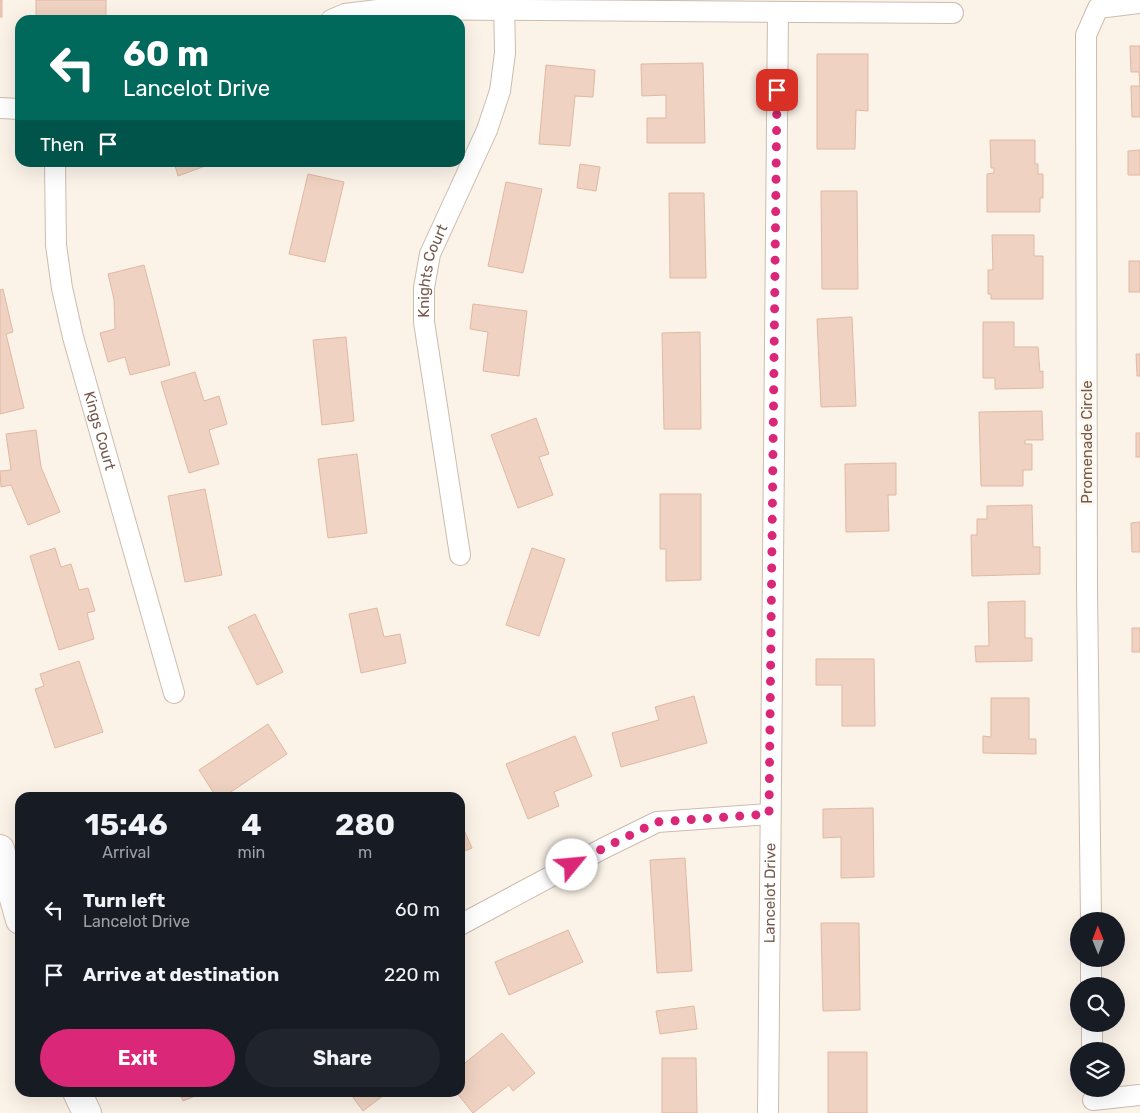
<!DOCTYPE html>
<html lang="en">
<head>
<meta charset="utf-8">
<style>
  :root { --surface:#171b24; --page:#20242c; --text:#f1f3f6; --muted:#9ea1a6; --accent:#db2777 }
  body { margin:0; font-family:Rubik,sans-serif; background:var(--page); color:var(--text); height:100vh; display:flex; flex-direction:column; font-size:19px; white-space:nowrap }
  * { box-sizing:border-box; margin:0 }
  p { font-size:16px; color:var(--muted) }
  .icon { flex:none; width:28px; height:28px; fill:none; stroke:currentColor; stroke-width:2; stroke-linecap:round; stroke-linejoin:round }
  .map { position:relative; flex:1; overflow:hidden }
  .details { position:absolute; left:15px; top:792px; width:450px; height:305px; display:flex; flex-direction:column; background:var(--surface); border-radius:15px; box-shadow:0 5px 20px #0002 }
  .details>* { flex:none }
  .guide { position:absolute; left:15px; top:15px; width:450px; height:152px; border-radius:15px; box-shadow:0 5px 20px #0002; background:#00695c; color:#fff; overflow:hidden }
  .needle { width:32px; rotate:359deg }
  .buttons { position:absolute; left:1070px; top:912px; display:grid; gap:10px }
  .buttons a { display:grid; place-items:center; width:55px; height:55px; border-radius:50%; background:var(--surface); box-shadow:0 5px 20px #0002; font-size:25px }
  .pin { position:absolute; display:grid; place-items:center; width:42px; height:42px; color:#fff; margin:-21px; border-radius:10px; box-shadow:0 2px 8px #0006 }
  .me { position:absolute; width:55px; margin:-28px; rotate:62deg; stroke-linejoin:round; filter:drop-shadow(0 0 4px #0008) }
  .turn { display:flex; align-items:center; gap:18px; height:105px; padding:0 25px; font-size:22px }
  .turn .icon { width:65px; height:65px; stroke-width:2.5 }
  .turn b { display:block; font-size:35px; line-height:42px }
  .then { display:flex; align-items:center; height:48px; padding:0 25px; background:#0003; gap:10px; font-size:19px }
  .eta { display:flex; justify-content:space-evenly; align-items:center; height:85px; text-align:center }
  .eta b { font-size:30px; font-weight:700; line-height:35px }
  .cta { display:flex; gap:10px; margin-top:auto; padding:10px 25px }
  .cta a { flex:1; height:58px; border-radius:30px; background:var(--accent); color:#fff; font-size:20px; font-weight:700; line-height:58px; text-align:center }
  .cta a+a { background:var(--page); color:var(--text) }
  ul { padding:0; list-style:none }
  li { display:flex; align-items:center; gap:15px; height:65px; padding:0 25px }
  li div { flex:1 }
  li b { display:block; font-size:19px }
  li em { font-style:normal }
  .map>svg:first-child { display:block }
</style>
</head>
<body>
<div class="map">
<svg width="1140" height="1113" viewBox="0 0 1140 1113">
  <rect width="100%" height="100%" fill="#fbf3e8"/>
  <g fill="#efd2c1" stroke="#e1b8a3">
    <rect x="0" y="0" width="2" height="17"/>
    <polygon points="36,0 106,0 106,17 36,18"/>
    <polygon points="1130,46 1140,46 1140,117 1132,117 1131,86 1140,86 1139,72 1131,72"/>
    <polygon points="817,54 868,54 868,111 856,110 855,149 817,149"/>
    <polygon points="703,63 705,143 647,143 647,118 666,118 666,95 642,96 641,64"/>
    <polygon points="546,65 595,70 593,97 575,96 570,146 539,144"/>
    <polygon points="990,140 1035,140 1035,164 1038,164 1038,174 1043,174 1043,198 1040,198 1040,212 987,212 987,174 994,173 994,168 991,168"/>
    <polygon points="1140,150 1140,175 1128,175 1128,151"/>
    <polygon points="174,162 216,162 178,176"/>
    <polygon points="580,164 600,167 596,191 577,188"/>
    <polygon points="308,174 344,182 325,262 289,254"/>
    <polygon points="506,182 542,189 523,273 488,266"/>
    <polygon points="821,191 857,191 858,289 822,289"/>
    <polygon points="669,193 704,193 706,278 670,278"/>
    <polygon points="992,235 1034,235 1034,256 1043,256 1043,299 991,299 991,294 988,294 988,270 993,270"/>
    <rect x="1129" y="261" width="11" height="31"/>
    <polygon points="144,265 170,365 130,375 125,357 108,362 100,333 115,329 114,299 108,274"/>
    <polygon points="3,289 13,332 6,334 24,408 0,414 0,290"/>
    <polygon points="473,304 527,311 519,376 483,371 488,332 470,329"/>
    <polygon points="852,317 856,406 821,407 817,319"/>
    <polygon points="983,322 1014,322 1014,347 1038,347 1040,372 1043,371 1043,388 995,389 995,378 983,378"/>
    <polygon points="700,332 701,429 664,429 662,333"/>
    <polygon points="346,337 354,421 322,425 313,340"/>
    <polygon points="1136,354 1140,354 1140,376 1137,376"/>
    <polygon points="195,372 204,401 219,396 227,424 209,430 219,464 189,473 161,382"/>
    <polygon points="1042,411 1043,440 1025,440 1025,444 1032,444 1032,470 1023,470 1023,486 981,486 979,412"/>
    <polygon points="536,418 549,454 539,457 553,495 518,508 491,435"/>
    <polygon points="36,430 41,467 60,512 28,525 11,485 1,487 0,471 11,470 6,434"/>
    <rect x="1136" y="433" width="4" height="24"/>
    <polygon points="357,454 367,533 328,538 318,459"/>
    <polygon points="896,463 896,495 888,495 889,531 846,532 845,464"/>
    <polygon points="205,489 222,575 185,582 168,496"/>
    <polygon points="660,494 701,494 701,580 666,581 666,549 660,549"/>
    <polygon points="1032,505 1033,547 1040,547 1040,574 972,576 971,535 977,535 977,519 987,519 987,506"/>
    <polygon points="1140,522 1140,552 1132,552 1131,523"/>
    <polygon points="55,548 61,567 71,564 79,590 88,588 95,611 87,613 94,639 59,650 30,556"/>
    <polygon points="532,548 565,559 539,636 506,625"/>
    <polygon points="1025,601 1025,638 1032,638 1032,661 976,662 975,646 989,646 988,602"/>
    <polygon points="377,608 384,637 400,634 406,663 361,673 349,614"/>
    <polygon points="255,614 283,672 257,685 228,627"/>
    <rect x="1132" y="628" width="8" height="24"/>
    <polygon points="816,659 874,659 875,726 842,726 842,685 816,685"/>
    <polygon points="79,661 103,732 55,748 35,689 44,686 40,674"/>
    <polygon points="694,696 707,743 621,767 612,733 659,720 655,707"/>
    <polygon points="991,698 1029,698 1029,739 1036,739 1036,754 983,753 983,736 991,737"/>
    <polygon points="268,724 287,754 222,798 217,798 199,770"/>
    <polygon points="575,736 592,776 554,792 559,806 528,819 506,764"/>
    <polygon points="873,808 874,877 841,878 841,837 823,838 823,809"/>
    <polygon points="460,821 472,848 460,853"/>
    <polygon points="685,858 692,971 657,973 650,860"/>
    <polygon points="821,923 859,923 860,1010 823,1011"/>
    <polygon points="568,930 583,962 509,995 495,962"/>
    <polygon points="694,1006 697,1029 660,1034 656,1011"/>
    <polygon points="502,1033 535,1073 513,1091 509,1085 473,1113 456,1092 460,1092 460,1067"/>
    <rect x="828" y="1052" width="39" height="61"/>
    <polygon points="662,1058 696,1058 697,1113 662,1113"/>
    <polygon points="179,1092 205,1092 183,1101"/>
    <polygon points="349,1092 388,1092 363,1111"/>
  </g>
  <g fill="none" stroke-linecap="round" stroke-linejoin="round">
    <defs>
      <g id="street">
        <polyline points="331,20 345,14 385,9 953,13"/>
        <polyline points="0,108 20,109"/>
        <path id="s1" d="M55,162L56,245L62,288L73,337L174,693"/>
        <path id="s2" d="M460,555L424,322V288L430,254L487,130L500,91L505,53L504,0"/>
        <polyline points="1091,921 1087,587 1086,35 1098,8 1140,3"/>
        <polyline points="460,925 604,848 657,822 769,814"/>
        <polyline points="1091,959 1091,986"/>
        <polyline points="1092,1024 1092,1051"/>
        <polyline points="1093,1100 1140,1095"/>
        <path id="s3" d="M768,1113L778,12"/>
      </g>
      <g id="secondary">
        <polyline points="0,849 20,920"/>
        <polyline points="77,1092 87,1113"/>
      </g>
    </defs>
    <use href="#street" stroke="#cdbbaf" stroke-width="22"/>
    <use href="#secondary" stroke="#d2bdaf" stroke-width="30"/>
    <use href="#street" stroke="#fff" stroke-width="20"/>
    <use href="#secondary" stroke="#fff" stroke-width="28"/>
  </g>
  <g fill="none" stroke-linecap="round" stroke-linejoin="round">
    <polyline stroke="#db2777" stroke-width="9" stroke-dasharray="0 16.2" points="572,865 604,848 657,822 769,814 777,90"/>
  </g>
  <g text-anchor="middle" stroke-width="5" stroke-linejoin="round" paint-order="stroke">
    <g font-size="15" fill="#755a4d" stroke="#fef8ef">
      <text dy="5" stroke="none"><textPath href="#s2" startOffset="288">Knights Court</textPath></text>
      <text dy="5" stroke="none"><textPath href="#s1" startOffset="274">Kings Court</textPath></text>
      <text transform="translate(1087 442) rotate(-90)" y="5">Promenade Circle</text>
      <text dy="5" stroke="none"><textPath href="#s3" startOffset="220">Lancelot Drive</textPath></text>
    </g>
  </g>
</svg>
<div class="buttons">
<a><svg class="needle" viewBox="-14 -14 28 28"><path d="M0-13l5 13h-10z" fill="#e53935"/><path d="M0 13l5-13h-10z" fill="#9ea1a6"/></svg></a>
<a><svg class="icon" aria-label="search" viewBox="0 0 24 24"><circle cx="10" cy="10" r="6"/><path d="M15 15l6 6"/></svg></a>
<a><svg class="icon" aria-label="layers" viewBox="0 0 24 24"><path d="M12 4l9 5-9 5-9-5zM3 14l9 5 9-5"/></svg></a>
</div>
<div class="pin" style="left:777px;top:90px;background:#d93025"><svg class="icon" aria-label="arrive" viewBox="0 0 24 24"><path d="M6 21V4h12l-3 4 3 4H6"/></svg></div>
<svg class="me" style="left:572px;top:865px" viewBox="-20 -20 40 40"><circle r="19" fill="#fff"/><path d="M0-13L10 11 0 6-10 11z" fill="#db2777"/></svg>
<div class="guide">
<div class="turn"><svg class="icon" aria-label="left" viewBox="0 0 24 24"><path d="M17 20v-9H6M10 6l-5 5 5 5"/></svg><div><b>60 m</b>Lancelot Drive</div></div>
<div class="then">Then<svg class="icon" aria-label="arrive" viewBox="0 0 24 24"><path d="M6 21V4h12l-3 4 3 4H6"/></svg></div>
</div>
<section class="details">
<div class="eta">
<div><b>15:46</b><p>Arrival</p></div>
<div><b>4</b><p>min</p></div>
<div><b>280</b><p>m</p></div>
</div>
<ul>
<li><svg class="icon" aria-label="left" viewBox="0 0 24 24"><path d="M17 20v-9H6M10 6l-5 5 5 5"/></svg><div><b>Turn left</b><p>Lancelot Drive</p></div><em>60 m</em></li>
<li><svg class="icon" aria-label="arrive" viewBox="0 0 24 24"><path d="M6 21V4h12l-3 4 3 4H6"/></svg><div><b>Arrive at destination</b></div><em>220 m</em></li>
</ul>
<div class="cta"><a>Exit</a><a>Share</a></div>
</section>
</div>
</body>
</html>
